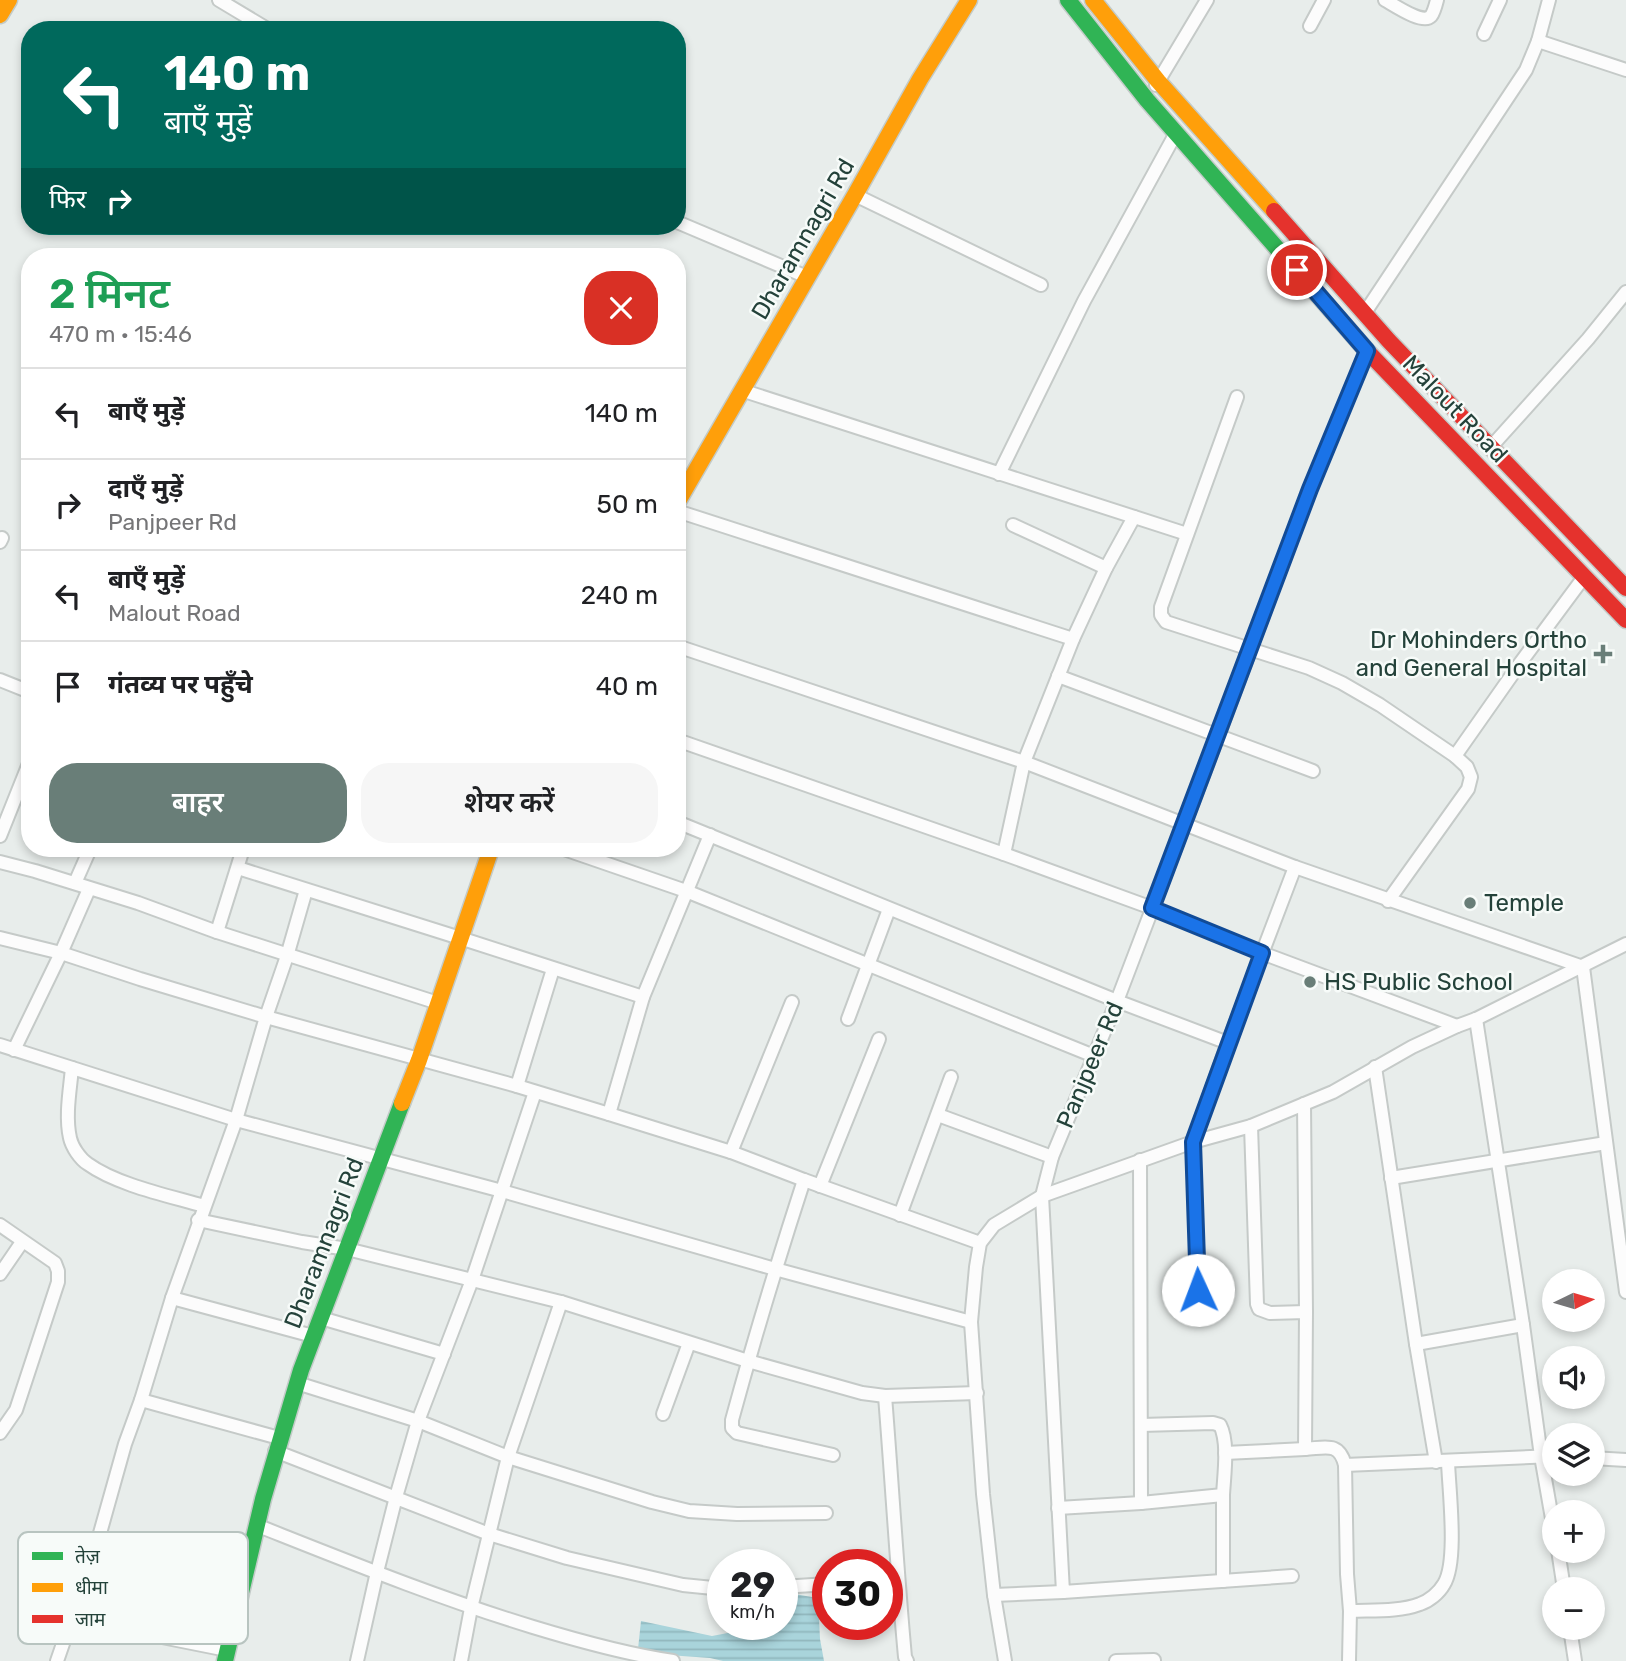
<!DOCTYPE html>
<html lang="hi">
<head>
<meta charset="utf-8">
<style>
  :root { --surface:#fff; --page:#f6f6f6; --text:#202124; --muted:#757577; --line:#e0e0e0; --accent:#697e78 }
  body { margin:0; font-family:Rubik,"Noto Sans Devanagari",sans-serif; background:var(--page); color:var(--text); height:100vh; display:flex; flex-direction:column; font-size:26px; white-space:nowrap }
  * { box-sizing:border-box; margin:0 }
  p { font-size:23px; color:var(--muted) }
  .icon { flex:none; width:38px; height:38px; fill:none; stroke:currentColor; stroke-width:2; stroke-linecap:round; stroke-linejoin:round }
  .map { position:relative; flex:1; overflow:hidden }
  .sheet { position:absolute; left:21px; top:248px; width:665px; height:609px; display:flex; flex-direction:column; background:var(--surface); border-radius:28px; box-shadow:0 4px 10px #0003 }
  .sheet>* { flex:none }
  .hud { position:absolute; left:21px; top:21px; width:665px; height:214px; border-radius:28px; box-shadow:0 4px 10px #0003; background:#00695c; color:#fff; overflow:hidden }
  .needle { width:46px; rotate:85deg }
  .tools { position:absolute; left:1542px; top:1269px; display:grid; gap:14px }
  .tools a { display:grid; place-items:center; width:63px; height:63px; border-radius:50%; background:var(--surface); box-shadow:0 4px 10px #0003; font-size:35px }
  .speed { position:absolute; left:707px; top:1549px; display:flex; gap:14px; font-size:35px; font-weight:700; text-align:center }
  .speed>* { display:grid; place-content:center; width:91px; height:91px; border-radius:50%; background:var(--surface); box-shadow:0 4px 10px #0003; line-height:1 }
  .speed small { font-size:18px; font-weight:400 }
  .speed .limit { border:10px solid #d22; background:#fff; color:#111 }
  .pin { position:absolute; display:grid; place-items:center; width:60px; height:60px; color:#fff; margin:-30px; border:4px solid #fff; border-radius:50%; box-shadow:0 2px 7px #0007 }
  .me { position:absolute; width:77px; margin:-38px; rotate:358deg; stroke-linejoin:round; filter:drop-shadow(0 0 5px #0008) }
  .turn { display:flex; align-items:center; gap:24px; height:147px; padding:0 28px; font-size:32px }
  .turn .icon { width:91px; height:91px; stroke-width:2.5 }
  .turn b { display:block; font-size:49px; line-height:60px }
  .then { display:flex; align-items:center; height:66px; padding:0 28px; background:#0003; gap:14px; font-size:26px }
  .round { display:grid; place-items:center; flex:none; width:74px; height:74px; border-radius:28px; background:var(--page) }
  .overview { display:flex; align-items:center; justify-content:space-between; height:119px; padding:0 28px }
  h1 { font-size:42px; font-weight:600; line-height:52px; color:#1e9e55 }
  .primary-button { display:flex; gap:14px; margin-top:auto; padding:14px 28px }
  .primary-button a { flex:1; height:80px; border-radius:28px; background:var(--accent); color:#fff; font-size:28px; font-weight:600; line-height:80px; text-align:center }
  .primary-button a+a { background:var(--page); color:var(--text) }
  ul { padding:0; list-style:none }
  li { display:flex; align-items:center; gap:21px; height:91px; padding:0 28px; border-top:2px solid var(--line) }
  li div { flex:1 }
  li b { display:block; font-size:26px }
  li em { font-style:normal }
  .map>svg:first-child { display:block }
</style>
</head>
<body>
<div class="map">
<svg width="1626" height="1661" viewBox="0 0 1626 1661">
  <defs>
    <pattern id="water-rules" width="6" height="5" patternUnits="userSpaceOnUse" patternTransform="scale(1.75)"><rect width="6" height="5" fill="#a9d4db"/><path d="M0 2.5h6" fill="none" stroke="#91b7bd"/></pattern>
  </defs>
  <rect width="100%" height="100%" fill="#e8edeb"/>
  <polygon fill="url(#water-rules)" points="782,1592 818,1598 820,1639 824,1661 723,1661 710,1658 654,1654 638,1649 641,1621 712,1636 733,1632 734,1624 782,1624"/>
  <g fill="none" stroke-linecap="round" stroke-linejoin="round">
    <defs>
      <g id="street">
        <polyline points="219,0 269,30"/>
        <path d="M1385,0C1394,5 1423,25 1431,16C1434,12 1436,4 1437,0"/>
        <polyline points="1310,26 1324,0"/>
        <polyline points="1484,34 1500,0"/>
        <polyline points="1538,41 1626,70"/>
        <polyline points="1156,85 1207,0"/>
        <polyline points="855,195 1041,285"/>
        <polyline points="677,222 807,277"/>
        <polyline points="1364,314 1526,70 1538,41 1549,0"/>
        <polyline points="741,390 1187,534"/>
        <polyline points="1237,397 1161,607 1161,615 1166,622 1309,668 1342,683 1380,705 1455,756 1467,767 1471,777 1468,789 1388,901"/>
        <polyline points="1490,448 1588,339 1626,292"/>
        <polyline points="999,474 1084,301 1176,133"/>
        <polyline points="677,511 1073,639"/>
        <polyline points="1013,525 1106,568"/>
        <polyline points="0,542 2,538"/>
        <polyline points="677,646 1024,762 1295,867 1583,967 1626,1292"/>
        <polyline points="1058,676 1313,771"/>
        <polyline points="0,680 30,692"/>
        <polyline points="677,740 1004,854 1152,908 1262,953 1457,1026"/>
        <polyline points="1455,756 1521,662 1584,577"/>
        <polyline points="677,822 1117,1001 1228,1043"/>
        <polyline points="0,836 30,761"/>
        <polyline points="564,849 686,891 1094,1056"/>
        <polyline points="1004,854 1024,762 1073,639 1106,568 1134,517"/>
        <polyline points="0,862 35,871 138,903 217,932 438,1003"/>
        <polyline points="238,868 460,938 643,997"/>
        <polyline points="75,883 90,849"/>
        <polyline points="217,932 243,849"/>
        <polyline points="0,938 61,953 140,979 266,1017 517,1086 609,1114 731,1152 804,1180 980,1243"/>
        <polyline points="848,1019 889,909"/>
        <polyline points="1476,1019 1523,1325 1541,1456 1554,1530"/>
        <polyline points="0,1045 236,1120 502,1191 775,1269 971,1322"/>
        <polyline points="14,1050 61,953 89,889"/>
        <polyline points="1375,1067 1416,1344 1436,1462"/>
        <path d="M72,1068C70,1090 65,1116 70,1138C72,1147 80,1159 88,1164C117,1185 170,1196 204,1206"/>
        <polyline points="517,1086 553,969"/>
        <polyline points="1304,1104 1306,1312"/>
        <polyline points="609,1114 643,997 710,835"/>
        <polyline points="938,1115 1052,1157"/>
        <path d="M1251,1126L1257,1304L1259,1309L1270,1313L1306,1312L1305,1449C1325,1448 1339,1441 1345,1465L1347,1574L1350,1611L1349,1661"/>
        <polyline points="731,1152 792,1002"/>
        <polyline points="1140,1160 1141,1503"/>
        <polyline points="1391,1178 1606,1143"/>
        <path d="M804,1180C778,1260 754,1339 732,1420V1428L737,1433L833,1455"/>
        <polyline points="820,1186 879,1039"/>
        <polyline points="900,1215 951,1077"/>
        <polyline points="198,1220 302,1242 347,1249 561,1302 748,1361 862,1393 885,1396 977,1393"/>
        <polyline points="0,1225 55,1263 58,1271 58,1282 16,1410 0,1433"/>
        <polyline points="0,1274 22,1242"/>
        <polyline points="1198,1290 1193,1142 1228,1043 1295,867"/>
        <polyline points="172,1298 313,1336"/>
        <polyline points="321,1318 444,1354"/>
        <polyline points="1416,1344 1523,1325"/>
        <polyline points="297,1383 418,1421 508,1457 652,1502 689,1511 737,1514 826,1513"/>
        <path d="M885,1396C892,1483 897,1571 905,1657L907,1661"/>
        <polyline points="141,1400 279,1438"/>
        <polyline points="663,1414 689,1343"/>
        <polyline points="275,1451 489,1534 567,1558 683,1585 723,1589"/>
        <polyline points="1225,1453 1305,1449"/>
        <polyline points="1592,1458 1626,1460"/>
        <polyline points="1345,1465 1554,1456"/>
        <polyline points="1223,1495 1223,1581"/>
        <path d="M1058,1508L1141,1503L1223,1495C1224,1476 1229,1442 1220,1425L1213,1423L1141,1425"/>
        <path d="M256,1525C347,1561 438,1598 533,1627C579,1641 625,1654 673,1661"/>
        <polyline points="1558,1550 1564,1589"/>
        <polyline points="1292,1576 1063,1592 1042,1196 1052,1157 1117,1001 1218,736 1310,489 1367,351"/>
        <polyline points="782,1587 828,1584"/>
        <polyline points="994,1595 1063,1592"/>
        <path d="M1350,1611C1372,1610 1399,1612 1420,1604C1429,1601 1439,1593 1444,1584C1458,1562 1449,1490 1448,1462"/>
        <polyline points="72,1619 227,1650"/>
        <polyline points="1570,1628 1575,1661"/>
        <polyline points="57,1661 95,1551 125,1444 141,1400 172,1298 236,1120 266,1017 287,956 306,890"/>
        <polyline points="357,1661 377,1572 396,1497 418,1421 472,1280 535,1092"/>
        <polyline points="461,1661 471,1608 508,1457 561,1302"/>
        <polyline points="1005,1661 994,1595 983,1494 971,1322 976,1267 980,1243 994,1225 1042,1196 1193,1142 1251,1126 1333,1092 1412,1047 1457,1026 1476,1019 1626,944"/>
        <polyline points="1116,1661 1154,1660"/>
      </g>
      <g id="fast">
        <polyline points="1068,0 1147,100 1339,319"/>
        <polyline points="225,1661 263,1499 301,1370 402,1103"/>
      </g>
      <g id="slow">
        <polyline points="1093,0 1158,81 1274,211"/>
        <polyline points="0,15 9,0"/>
        <polyline points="677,503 855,195 920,79 969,0"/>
        <polyline points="402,1103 419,1060 491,849"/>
      </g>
      <g id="jam">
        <polyline points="1274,211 1389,341 1626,588"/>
        <polyline points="1339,319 1367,351 1626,620"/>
      </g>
    </defs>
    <use href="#street" stroke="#c5cac8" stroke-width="16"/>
    <use href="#fast" stroke="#c3cbc8" stroke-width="19"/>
    <use href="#slow" stroke="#c3cbc8" stroke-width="19"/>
    <use href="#jam" stroke="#c3cbc8" stroke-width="19"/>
    <use href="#street" stroke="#fcfcfc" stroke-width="12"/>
    <use href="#fast" stroke="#30b455" stroke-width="16"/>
    <use href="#slow" stroke="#ff9f0a" stroke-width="16"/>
    <use href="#jam" stroke="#e5322d" stroke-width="16"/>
  </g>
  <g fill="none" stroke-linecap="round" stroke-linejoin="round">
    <defs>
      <polyline id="route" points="1198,1290 1193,1142 1262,953 1152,908 1310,489 1367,351 1297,270"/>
    </defs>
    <use href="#route" stroke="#114b97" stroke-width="18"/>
    <use href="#route" stroke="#1a73e8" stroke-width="12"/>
  </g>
  <g fill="#697e78" stroke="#f7fbf9" stroke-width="2.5">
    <path d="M1599.5 643.5h7v7h7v7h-7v7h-7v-7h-7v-7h7z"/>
    <circle cx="1470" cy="903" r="7"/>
    <circle cx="1310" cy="982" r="7"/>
  </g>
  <g text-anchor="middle" stroke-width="5" stroke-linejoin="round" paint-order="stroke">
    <g font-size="24" fill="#24423a" stroke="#f7fbf9">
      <text transform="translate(803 239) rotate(-60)" y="8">Dharamnagri Rd</text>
      <text transform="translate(1455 409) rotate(46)" y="8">Malout Road</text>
      <text transform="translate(1090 1065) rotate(-67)" y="8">Panjpeer Rd</text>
      <text transform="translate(324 1243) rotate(-69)" y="8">Dharamnagri Rd</text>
    </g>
    <g font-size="24" fill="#24423a" stroke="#f7fbf9" text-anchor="start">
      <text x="1587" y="648" text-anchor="end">Dr Mohinders Ortho<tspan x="1587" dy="28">and General Hospital</tspan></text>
      <text x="1484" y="911">Temple</text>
      <text x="1324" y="990">HS Public School</text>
    </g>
  </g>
  <rect x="18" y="1532" width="230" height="112" rx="10" fill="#f7fbf9" stroke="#b8c4c0" stroke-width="2"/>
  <rect x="32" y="1552" width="31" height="8" fill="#30b455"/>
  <rect x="32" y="1583" width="31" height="9" fill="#ff9f0a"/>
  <rect x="32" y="1615" width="31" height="8" fill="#e5322d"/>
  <g font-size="19" fill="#24423a">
    <text x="75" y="1563">तेज़</text>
    <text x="75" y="1594">धीमा</text>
    <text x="75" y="1626">जाम</text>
  </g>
</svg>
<div class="tools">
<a><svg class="needle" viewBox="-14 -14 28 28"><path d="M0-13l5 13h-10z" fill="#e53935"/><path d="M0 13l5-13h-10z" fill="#757577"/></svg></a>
<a><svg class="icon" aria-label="sound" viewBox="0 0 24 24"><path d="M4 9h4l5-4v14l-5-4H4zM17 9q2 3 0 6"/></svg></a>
<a><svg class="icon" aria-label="layers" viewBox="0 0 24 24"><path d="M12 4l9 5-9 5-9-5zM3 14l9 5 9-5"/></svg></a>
<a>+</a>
<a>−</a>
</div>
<div class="speed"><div>29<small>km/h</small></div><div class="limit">30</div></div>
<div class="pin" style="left:1297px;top:270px;background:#d93025"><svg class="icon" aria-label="arrive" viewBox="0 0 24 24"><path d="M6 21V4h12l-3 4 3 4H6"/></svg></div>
<svg class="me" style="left:1198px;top:1290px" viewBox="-20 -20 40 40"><circle r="19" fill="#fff"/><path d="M0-13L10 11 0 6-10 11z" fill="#1a73e8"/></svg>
<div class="hud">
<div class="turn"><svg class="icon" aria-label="left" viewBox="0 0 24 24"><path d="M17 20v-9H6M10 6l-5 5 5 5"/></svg><div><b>140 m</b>बाएँ मुड़ें</div></div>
<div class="then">फिर<svg class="icon" aria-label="right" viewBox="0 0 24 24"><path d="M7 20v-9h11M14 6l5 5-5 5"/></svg></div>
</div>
<section class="sheet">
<div class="overview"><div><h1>2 मिनट</h1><p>470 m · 15:46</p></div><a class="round" style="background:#d93025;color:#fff"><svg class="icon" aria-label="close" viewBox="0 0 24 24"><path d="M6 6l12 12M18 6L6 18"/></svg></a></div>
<ul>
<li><svg class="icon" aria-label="left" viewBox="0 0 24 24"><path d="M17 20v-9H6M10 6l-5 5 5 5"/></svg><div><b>बाएँ मुड़ें</b></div><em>140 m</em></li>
<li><svg class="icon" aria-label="right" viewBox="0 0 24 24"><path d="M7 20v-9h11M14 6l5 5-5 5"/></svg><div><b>दाएँ मुड़ें</b><p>Panjpeer Rd</p></div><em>50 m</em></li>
<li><svg class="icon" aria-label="left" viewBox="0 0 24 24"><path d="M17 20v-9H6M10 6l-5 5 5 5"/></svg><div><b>बाएँ मुड़ें</b><p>Malout Road</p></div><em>240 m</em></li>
<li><svg class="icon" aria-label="arrive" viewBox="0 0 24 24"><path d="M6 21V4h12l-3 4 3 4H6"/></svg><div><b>गंतव्य पर पहुँचे</b></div><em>40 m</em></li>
</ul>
<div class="primary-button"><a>बाहर</a><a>शेयर करें</a></div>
</section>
</div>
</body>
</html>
